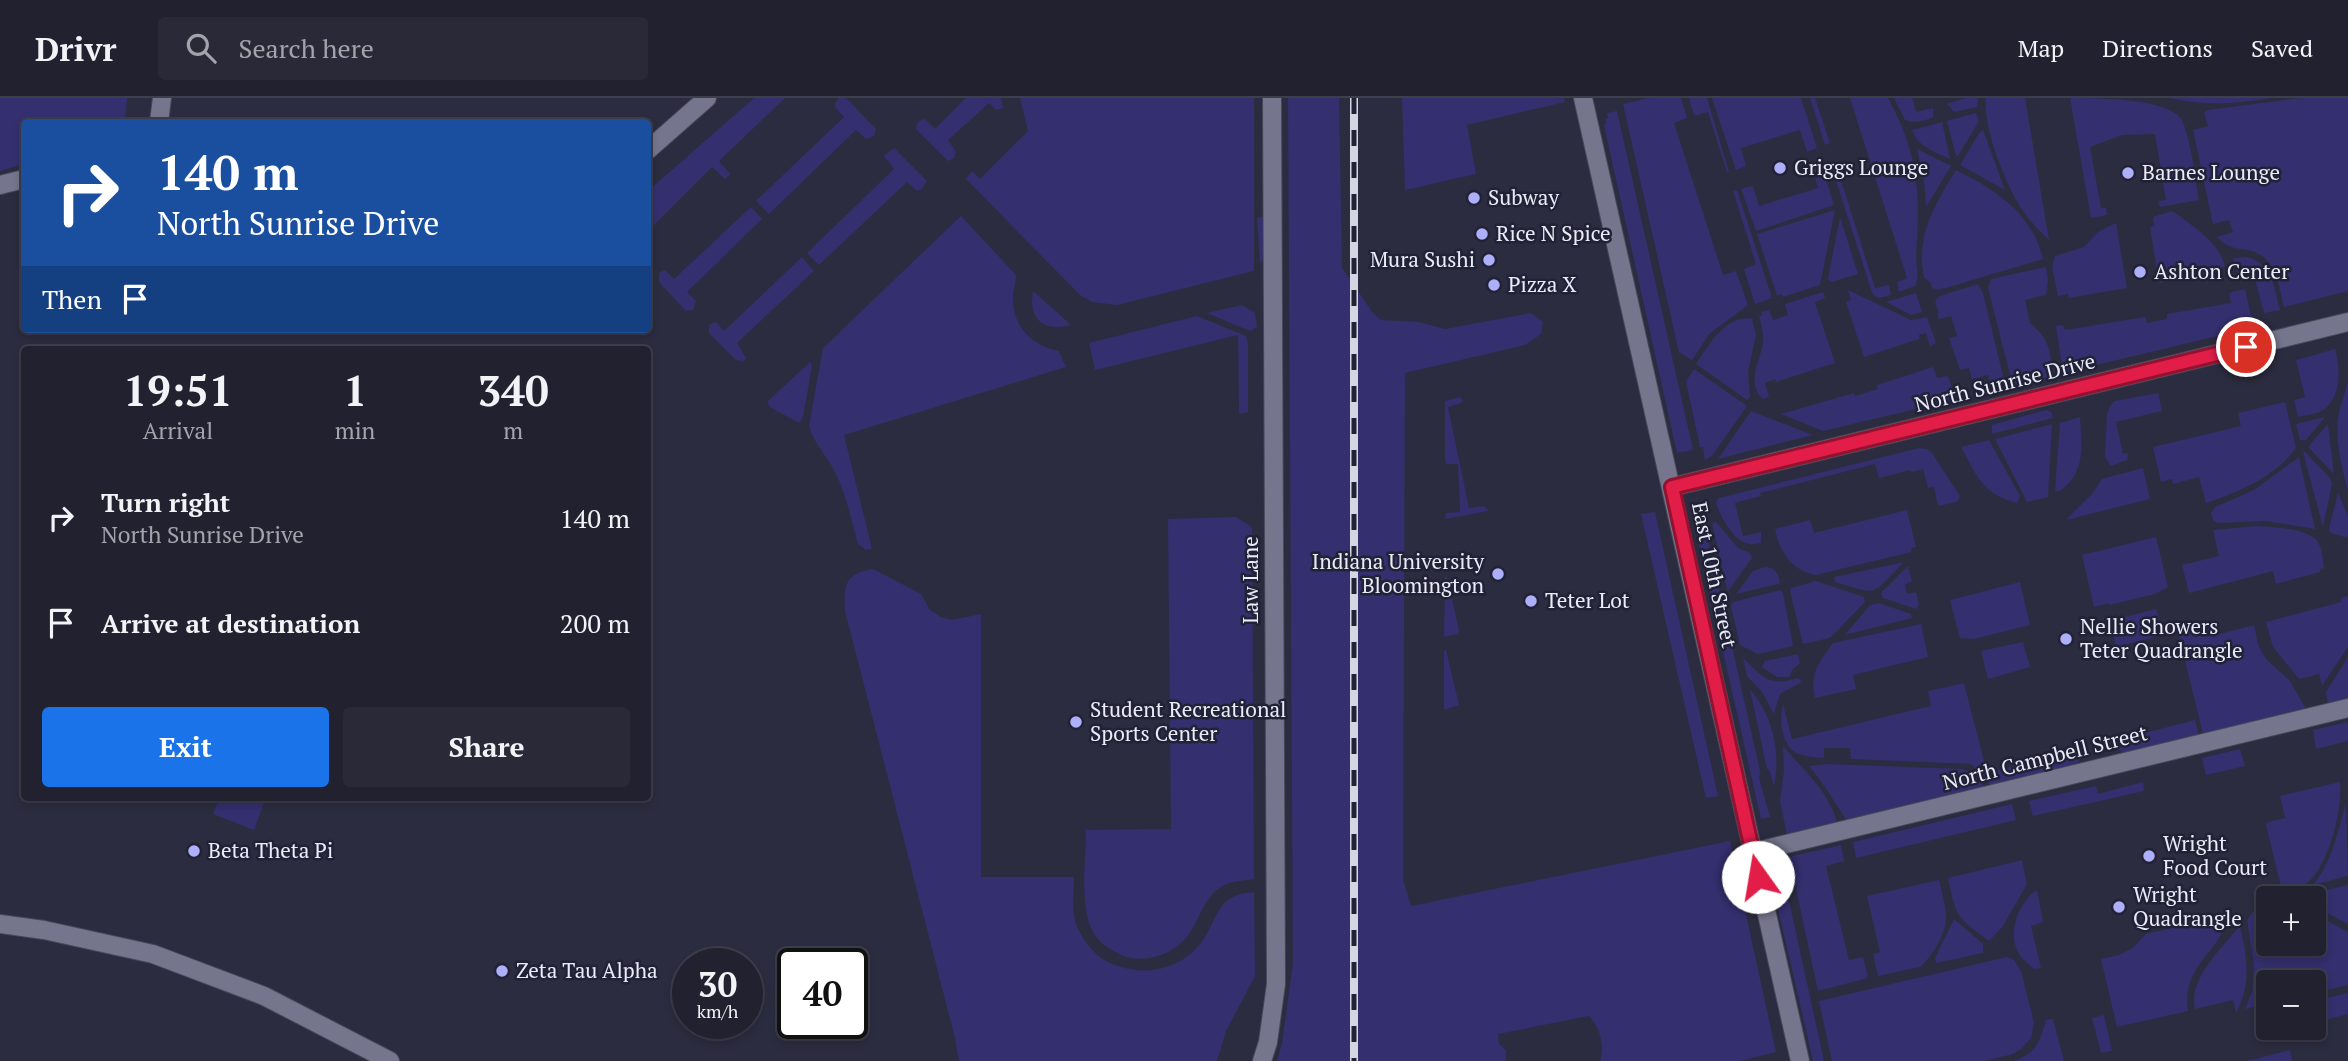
<!DOCTYPE html>
<html lang="en">
<head>
<meta charset="utf-8">
<style>
  :root { --surface:#212130; --page:#292938; --text:#f1f3f6; --muted:#a2a3ab; --line:#3e3e4c; --accent:#1a73e8 }
  body { margin:0; font-family:"PT Serif",serif; background:var(--page); color:var(--text); height:100vh; display:flex; flex-direction:column; font-size:26px; white-space:nowrap }
  * { box-sizing:border-box; margin:0 }
  p { font-size:23px; color:var(--muted) }
  .icon { flex:none; width:38px; height:38px; fill:none; stroke:currentColor; stroke-width:2; stroke-linecap:round; stroke-linejoin:round }
  .map { position:relative; flex:1; overflow:hidden }
  .sheet { position:absolute; left:21px; top:248px; width:630px; height:455px; display:flex; flex-direction:column; background:var(--surface); border-radius:7px; box-shadow:0 4px 10px #0003,0 0 0 2px var(--line) }
  .sheet>* { flex:none }
  .guide { position:absolute; left:21px; top:21px; width:630px; height:214px; border-radius:7px; box-shadow:0 4px 10px #0003,0 0 0 2px var(--line); background:#1a4fa0; color:#fff; overflow:hidden }
  .controls { position:absolute; left:2256px; top:788px; display:grid; gap:14px }
  .controls a { display:grid; place-items:center; width:70px; height:70px; border-radius:7px; background:var(--surface); box-shadow:0 4px 10px #0003,0 0 0 2px var(--line); font-size:35px }
  .speed { position:absolute; left:672px; top:850px; display:flex; gap:14px; font-size:35px; font-weight:700; text-align:center }
  .speed>* { display:grid; place-content:center; width:91px; height:91px; border-radius:50%; background:var(--surface); box-shadow:0 4px 10px #0003,0 0 0 2px var(--line); line-height:1 }
  .speed small { font-size:18px; font-weight:400 }
  .speed .limit { border:4px solid #111; border-radius:10px; background:#fff; color:#111 }
  .pin { position:absolute; display:grid; place-items:center; width:60px; height:60px; color:#fff; margin:-30px; border:4px solid #fff; border-radius:50%; box-shadow:0 2px 7px #0007 }
  .me { position:absolute; width:77px; margin:-38px; rotate:347deg; stroke-linejoin:round; filter:drop-shadow(0 0 5px #0008) }
  .turn { display:flex; align-items:center; gap:24px; height:147px; padding:0 21px; font-size:32px }
  .turn .icon { width:91px; height:91px; stroke-width:2.5 }
  .turn b { display:block; font-size:49px; line-height:60px }
  .then { display:flex; align-items:center; height:66px; padding:0 21px; background:#0003; gap:14px; font-size:26px }
  .eta { display:flex; justify-content:space-evenly; align-items:center; height:119px; text-align:center }
  .eta b { font-size:42px; font-weight:700; line-height:49px }
  .primary-button { display:flex; gap:14px; margin-top:auto; padding:14px 21px }
  .primary-button a { flex:1; height:80px; border-radius:7px; background:var(--accent); color:#fff; font-size:28px; font-weight:700; line-height:80px; text-align:center }
  .primary-button a+a { background:var(--page); color:var(--text) }
  ul { padding:0; list-style:none }
  li { display:flex; align-items:center; gap:21px; height:105px; padding:0 21px }
  li div { flex:1 }
  li b { display:block; font-size:26px }
  li em { font-style:normal }
  header { display:flex; align-items:center; gap:42px; box-sizing:border-box; height:98px; padding:0 35px; background:var(--surface); border-bottom:2px solid var(--line) }
  header strong { font-size:33px }
  nav { display:flex; gap:38px; margin-inline-start:auto; font-size:24px }
  .search { width:490px; height:63px; background:var(--page); display:flex; align-items:center; gap:18px; box-sizing:border-box; padding:0 24px; border-radius:7px; color:var(--muted); font-size:26px }
  .map>svg:first-child { display:block }
</style>
</head>
<body>
<header>
<strong>Drivr</strong>
<div class="search"><svg class="icon" aria-label="search" viewBox="0 0 24 24"><circle cx="10" cy="10" r="6"/><path d="M15 15l6 6"/></svg>Search here</div>
<nav><a>Map</a><a>Directions</a><a>Saved</a></nav>
</header>
<div class="map">
<svg width="2348" height="963" viewBox="0 0 2348 963">
  <rect width="100%" height="100%" fill="#2c2c40"/>
  <g fill="#342f6e">
    <polygon points="0,0 127,0 125,24 24,24 24,66 0,73"/>
    <polygon points="754,0 785,0 719,63 730,76 725,81 712,69 648,133 648,93"/>
    <polygon points="839,0 846,0 876,31 874,38 866,41 856,32 769,116 756,103 844,19 835,9 835,5"/>
    <path d="M966,0H1001L1003,10L996,12L989,5L948,42L956,54L954,60L948,63L916,31C916,25 919,22 925,21L935,31Z"/>
    <polygon points="1020,0 1254,0 1254,173 1117,207 1092,204 1080,197 966,81 972,73 980,81 1028,33"/>
    <path d="M1288,0H1339L1342,170L1373,215L1381,222L1419,224L1445,231L1531,215L1543,224L1541,236L1525,247L1405,275L1403,781L1411,808L1730,743L1776,954L1740,963H1600C1605,948 1600,929 1589,918L1498,936L1499,946L1506,952V963H1277L1282,945L1293,865Z"/>
    <polygon points="1402,0 1564,0 1565,4 1467,27 1476,76 1405,92"/>
    <polygon points="1649,0 1681,0 1687,20 1674,25 1723,177 1736,173 1748,207 1709,236 1692,262 1679,254 1623,6"/>
    <polygon points="1689,0 1707,0 1729,74 1727,74 1708,14 1694,18"/>
    <polygon points="1712,0 1801,0 1817,50 1807,54 1800,32 1741,50 1746,68 1736,72"/>
    <polygon points="1810,0 1815,0 1830,45 1825,47"/>
    <path d="M1850,0H1888C1918,55 1921,95 1916,157C1916,168 1920,178 1915,188L1899,194L1897,184L1907,180Z"/>
    <path d="M1894,0H1912L1916,14L1933,10V19C1925,23 1914,26 1905,22Z"/>
    <polygon points="1965,0 1978,0 1977,9 1954,14 1947,6"/>
    <path d="M1986,0H2025L2049,142C2035,129 2020,112 2012,94C2000,70 1983,26 1986,0Z"/>
    <path d="M2070,0C2098,0 2168,0 2182,22C2192,46 2194,76 2199,102L2160,109L2158,103L2166,102L2155,36L2122,37L2090,49L2101,110H2106L2107,117L2091,120Z"/>
    <path d="M2170,0H2271C2236,6 2204,8 2170,0Z"/>
    <path d="M2300,0H2348V193L2284,209C2278,185 2276,157 2247,152C2233,150 2227,149 2217,139L2233,134L2229,122L2213,126L2193,32L2208,28L2204,15L2208,12Z"/>
    <polygon points="1617,13 1693,352 1677,355 1604,27 1606,26 1605,21 1608,20 1607,15"/>
    <polygon points="1976,15 1979,23 1958,58 1956,58 1947,23"/>
    <path d="M1942,24L1950,61C1935,54 1918,49 1912,32Z"/>
    <polygon points="1983,32 2005,92 1960,67 1979,35"/>
    <polygon points="894,50 927,83 922,91 917,93 907,84 819,167 807,155 894,71 884,58"/>
    <polygon points="1917,51 1951,68 1926,109 1924,84"/>
    <polygon points="1835,63 1875,190 1889,187 1891,197 1879,200 1873,197 1830,64"/>
    <polygon points="1822,69 1834,107 1756,133 1741,91 1753,88 1759,108 1818,90 1813,72"/>
    <path d="M1956,72C1995,91 2033,116 2043,161L1939,192L1932,190L1930,184L1924,180C1915,139 1935,106 1956,72Z"/>
    <polygon points="1737,92 1772,200 1755,206 1744,171 1756,166 1733,93"/>
    <polygon points="751,109 762,121 687,194 696,203 693,212 686,213 659,184 659,175 665,172 674,181"/>
    <polygon points="1835,112 1820,187 1783,199 1781,196 1777,198 1757,136"/>
    <path d="M2172,113C2192,127 2220,145 2225,169L2214,171V176L2159,185L2150,129L2154,128L2153,119Z"/>
    <path d="M961,118L1016,177C1016,185 1013,191 1013,199C1012,228 1032,248 1059,253L1066,269L844,337L872,451L866,452L858,446C851,421 846,395 834,372C826,357 813,344 809,328L823,250Z"/>
    <polygon points="1264,118 1263,161 1260,166 1257,120"/>
    <polygon points="1840,119 1858,176 1832,184 1828,181"/>
    <polygon points="2116,125 2127,190 2069,200 2068,196 2058,198 2052,169 2055,158 2084,149 2098,134"/>
    <polygon points="802,159 814,173 737,245 746,260 743,263 736,262 709,235 709,227 716,224 724,233"/>
    <path d="M2248,159C2273,168 2274,189 2280,212L2264,215L2254,177L2238,180L2233,160Z"/>
    <path d="M2046,169L2048,183L2046,197L2025,202L2030,225C2051,242 2049,253 2054,278L2013,288L1988,190L1991,181Z"/>
    <polygon points="1978,186 1983,195 2006,290 1993,293 1988,277 1972,281 1969,270 1960,272 1949,240 1957,238 1951,218 1939,221 1937,216 1939,215 1935,203 1940,198"/>
    <polygon points="2245,191 2253,227 2251,230 2063,275 2056,228 2063,227 2065,232 2145,219 2147,225 2167,221 2167,216 2231,205 2229,195"/>
    <polygon points="1848,192 1911,222 1927,219 1936,245 1930,248 1926,235 1919,237 1919,241 1864,259 1846,204 1851,202"/>
    <path d="M1033,193L1071,227C1044,234 1028,222 1033,193Z"/>
    <path d="M1823,194L1825,200L1815,204L1835,265L1776,284L1775,281L1765,285L1769,299L1763,301C1744,283 1763,261 1763,241C1763,233 1761,225 1759,218L1762,217L1761,214L1769,212L1773,222L1788,217L1785,206Z"/>
    <polygon points="1916,195 1922,214 1911,217 1886,204"/>
    <polygon points="1242,207 1255,215 1257,229 1250,233 1207,215"/>
    <polygon points="1197,218 1246,238 1248,246 1248,314 1239,316 1238,237 1095,272 1089,245"/>
    <path d="M1752,220L1756,237L1748,274L1750,299L1747,302L1696,266C1706,251 1721,225 1741,221C1744,220 1748,221 1752,220Z"/>
    <path d="M2335,251C2340,270 2342,296 2325,311C2318,316 2306,317 2298,319L2294,302L2305,299L2296,262Z"/>
    <polygon points="810,264 812,268 803,319 799,325 770,309 767,304"/>
    <polygon points="1933,269 1937,280 1948,278 1956,301 1954,302 1823,333 1781,316 1854,295 1855,298 1878,291 1877,287"/>
    <polygon points="1694,271 1747,308 1712,358 1705,362 1703,349 1700,349 1686,283"/>
    <path d="M2348,283V393C2342,369 2334,340 2339,315C2341,304 2346,294 2348,283Z"/>
    <polygon points="2158,295 2162,313 2116,324 2123,356 2128,355 2127,362 2111,368 2105,359 2107,316 2110,308 2115,303"/>
    <polygon points="1460,299 1463,302 1461,305 1448,309 1469,410 1484,408 1488,413 1445,421 1446,415 1460,414 1458,366 1446,366 1445,360 1445,303"/>
    <path d="M2285,304L2296,350C2275,379 2239,394 2206,405L2199,379L2173,386L2172,381L2161,384L2153,349L2241,328L2238,315Z"/>
    <polygon points="2046,312 2051,314 2053,320 1992,336 1992,327"/>
    <polygon points="1751,313 1813,337 1718,361"/>
    <path d="M2080,319C2082,349 2086,376 2058,394L2055,392L2060,325Z"/>
    <polygon points="2325,319 2306,342 2300,342 2296,326"/>
    <polygon points="2052,326 2048,399 2027,404 1995,341"/>
    <polygon points="2328,326 2334,376 2308,349"/>
    <path d="M1989,342L2020,398L2017,405C1982,396 1977,378 1961,349Z"/>
    <path d="M1919,350L1927,351L1932,355L1960,398L1957,404L1938,408L1934,389L1928,390L1923,371L1912,374L1910,372L1879,380L1875,366L1760,395L1761,398L1735,405L1743,438L1761,434V445C1757,445 1753,447 1749,446C1733,443 1720,418 1716,404L1719,400Z"/>
    <polygon points="2303,354 2305,354 2330,380 2332,386 2323,429"/>
    <polygon points="2299,359 2315,431 2266,423 2218,425 2213,422 2211,415 2215,409 2254,392"/>
    <polygon points="2143,370 2150,401 2066,422 2093,395 2102,381"/>
    <polygon points="2338,395 2348,418 2348,440 2331,435 2329,431"/>
    <path d="M1907,412L1916,449L1912,450L1911,454L1816,477C1792,473 1779,453 1775,431L1810,422L1814,435Z"/>
    <polygon points="1655,414 1718,698 1706,700 1641,416"/>
    <path d="M1236,419L1252,429L1254,781C1241,783 1228,783 1218,791C1203,803 1199,822 1189,836C1173,858 1141,868 1117,855C1108,850 1098,844 1093,834C1079,808 1086,761 1086,732L1171,731L1168,421Z"/>
    <polygon points="1716,424 1738,450 1750,455 1752,460 1729,492 1727,491 1712,425"/>
    <polygon points="1705,428 1760,673 1759,680 1770,719 1761,721 1695,430"/>
    <path d="M2257,428C2272,429 2307,430 2317,443C2322,449 2323,461 2324,470L2320,471V474L2276,486L2273,473L2189,495L2182,467L2219,458L2213,432Z"/>
    <polygon points="2156,439 2168,489 2155,496 2110,507 2109,505 2094,509 2082,457"/>
    <path d="M1904,464C1871,497 1880,498 1835,484L1834,479Z"/>
    <polygon points="1908,468 1912,483 1905,487 1907,496 1916,494 1919,507 1916,511 1883,500 1881,495"/>
    <path d="M1765,469C1774,469 1778,475 1780,484L1778,486L1736,496L1753,473Z"/>
    <path d="M873,471L921,496L930,512L941,519L952,522L981,516V779H1074C1074,792 1072,805 1074,817C1076,834 1092,856 1108,864C1139,879 1178,874 1200,846C1220,820 1214,797 1254,794L1255,878L1226,933L1217,963H959L955,940L845,513C844,487 844,476 873,471Z"/>
    <polygon points="1445,479 1447,479 1459,532 1458,536 1444,539"/>
    <polygon points="1816,483 1864,499 1865,504 1830,540 1803,546 1790,493 1791,490"/>
    <polygon points="2020,484 2030,527 1974,541 1960,540 1950,502"/>
    <polygon points="1780,492 1783,495 1793,548 1758,556 1740,547 1731,508 1733,504"/>
    <polygon points="2348,498 2348,549 2322,588 2319,576 2299,581 2273,549 2266,524 2341,504 2340,500"/>
    <polygon points="1879,505 1911,516 1912,520 1845,537 1870,507"/>
    <polygon points="2156,511 2163,537 2116,549 2110,523"/>
    <polygon points="2212,525 2216,537 2254,527 2258,547 2266,561 2290,583 2306,611 2203,636 2178,534"/>
    <path d="M1921,526L1928,559L1853,577L1856,591L1815,600C1809,577 1819,564 1833,545Z"/>
    <polygon points="2023,544 2030,569 1988,581 1981,553"/>
    <polygon points="1446,552 1459,607 1444,612 1444,553"/>
    <polygon points="1798,556 1800,565 1792,572 1789,579 1777,579 1762,569 1765,563"/>
    <polygon points="2348,559 2348,602 2328,607 2326,594"/>
    <path d="M1743,560C1765,580 1767,589 1798,580L1802,584L1780,596L1774,616L1762,594L1747,578Z"/>
    <path d="M1964,585L1987,675L2079,652C2082,659 2081,663 2074,668L1991,688L1971,666L1851,661L1850,650H1824V660C1814,659 1798,659 1791,651C1781,640 1779,620 1783,606L1792,641L1931,608L1928,593Z"/>
    <path d="M1750,591C1773,619 1781,653 1774,688L1769,671H1767Z"/>
    <polygon points="2195,622 2199,638 2126,655 2118,652 2114,643"/>
    <polygon points="2348,624 2348,643 2316,651 2313,632"/>
    <path d="M1783,648C1802,671 1830,694 1837,725L1787,737L1780,703L1784,672Z"/>
    <polygon points="2240,651 2245,668 2206,677 2202,660"/>
    <polygon points="1828,666 1962,671 1973,676 1985,689 1847,723 1821,683 1809,668"/>
    <polygon points="2143,684 2144,693 2033,718 2029,703 2096,688 2098,696"/>
    <path d="M2340,684C2343,710 2328,773 2304,787C2298,791 2289,791 2282,793L2266,727L2268,724L2285,720L2280,698Z"/>
    <polygon points="219,700 266,700 254,732 213,716"/>
    <path d="M2346,705L2348,778L2313,787C2332,764 2338,733 2346,705Z"/>
    <polygon points="2012,706 2016,722 1856,760 1853,744"/>
    <polygon points="1841,747 1844,763 1826,768 1849,862 1863,859 1868,880 1818,893 1789,759"/>
    <path d="M2022,762L2027,786L2003,828L1989,843C1957,819 1956,820 1948,780Z"/>
    <polygon points="1784,780 1824,963 1813,963 1772,784"/>
    <path d="M1939,782C1941,793 1945,804 1946,815C1948,833 1933,858 1920,869L1878,878L1873,856L1880,854L1867,798Z"/>
    <polygon points="2348,787 2348,826 2314,808 2314,800 2310,800 2309,796"/>
    <path d="M2037,792L2043,824L2031,828L2041,870L2034,871C2029,866 2021,861 2018,854C2007,835 2019,803 2037,792Z"/>
    <polygon points="2268,809 2268,845 2314,845 2314,816 2348,834 2348,887 2314,895 2314,884 2268,884 2268,906 2245,911 2252,894 2254,867 2247,822 2254,812"/>
    <path d="M2218,819L2223,821C2228,850 2180,865 2188,913L2117,929L2101,861L2119,857L2133,850L2146,836Z"/>
    <polygon points="1954,821 1983,846 1983,855 1936,865 1935,860"/>
    <path d="M2240,828C2247,859 2252,886 2236,915L2233,902L2195,911C2188,880 2222,850 2240,828Z"/>
    <polygon points="2007,859 2014,862 2021,873 2034,925 2031,940 2021,951 2013,956 1985,963 1832,963 1819,903"/>
    <polygon points="2348,895 2348,916 2314,925 2314,903"/>
    <polygon points="2104,917 2112,953 2101,955 2092,920"/>
    <path d="M2053,921L2064,963H2013C2036,956 2040,944 2046,922Z"/>
    <polygon points="2290,952 2292,963 2247,963"/>
  </g>
  <g fill="none" stroke-linecap="round" stroke-linejoin="round">
    <defs>
      <g id="minor">
        <polyline points="159,24 162,0"/>
        <polyline points="648,52 707,0"/>
        <polyline points="0,87 24,81"/>
        <polyline points="1672,389 2348,224"/>
        <polyline points="1753,754 2348,610"/>
        <polyline points="1262,963 1268,944 1276,886 1272,0"/>
      </g>
      <g id="tertiary">
        <polyline points="1583,0 1800,963"/>
        <polyline points="0,826 44,832 153,856 264,898 390,963"/>
      </g>
    </defs>
    <use href="#minor" stroke="#474859" stroke-width="20"/>
    <use href="#tertiary" stroke="#474859" stroke-width="20"/>
    <use href="#minor" stroke="#75768d" stroke-width="18"/>
    <use href="#tertiary" stroke="#75768d" stroke-width="18"/>
    <defs>
      <polyline id="rail" points="1354,0 1354,963"/>
    </defs>
    <use href="#rail" stroke="#d5d6e3" stroke-width="8"/>
    <use href="#rail" stroke="#222236" stroke-width="5" stroke-dasharray="16" stroke-linecap="butt"/>
  </g>
  <g fill="none" stroke-linecap="round" stroke-linejoin="round">
    <defs>
      <polyline id="route" points="1758,779 1672,389 2246,249"/>
    </defs>
    <use href="#route" stroke="#92132f" stroke-width="18"/>
    <use href="#route" stroke="#e11d48" stroke-width="12"/>
  </g>
  <g fill="#adaffb" stroke="#222236" stroke-width="2.5">
    <circle cx="1780" cy="70" r="7"/>
    <circle cx="2128" cy="75" r="7"/>
    <circle cx="1474" cy="100" r="7"/>
    <circle cx="1482" cy="136" r="7"/>
    <circle cx="1489" cy="162" r="7"/>
    <circle cx="2140" cy="174" r="7"/>
    <circle cx="1494" cy="187" r="7"/>
    <circle cx="1498" cy="476" r="7"/>
    <circle cx="1531" cy="503" r="7"/>
    <circle cx="2066" cy="541" r="7"/>
    <circle cx="1076" cy="624" r="7"/>
    <circle cx="194" cy="753" r="7"/>
    <circle cx="2149" cy="758" r="7"/>
    <circle cx="2119" cy="809" r="7"/>
    <circle cx="502" cy="873" r="7"/>
  </g>
  <g text-anchor="middle" stroke-width="5" stroke-linejoin="round" paint-order="stroke">
    <g font-size="21" fill="#eaebf8" stroke="#222236" text-anchor="start">
      <text x="1794" y="77">Griggs Lounge</text>
      <text x="2142" y="82">Barnes Lounge</text>
      <text x="1488" y="107">Subway</text>
      <text x="1496" y="143">Rice N Spice</text>
      <text x="1475" y="169" text-anchor="end">Mura Sushi</text>
      <text x="2154" y="181">Ashton Center</text>
      <text x="1508" y="194">Pizza X</text>
      <text x="1484" y="471" text-anchor="end">Indiana University<tspan x="1484" dy="24">Bloomington</tspan></text>
      <text x="1545" y="510">Teter Lot</text>
      <text x="2080" y="536">Nellie Showers<tspan x="2080" dy="24">Teter Quadrangle</tspan></text>
      <text x="1090" y="619">Student Recreational<tspan x="1090" dy="24">Sports Center</tspan></text>
      <text x="2163" y="753">Wright<tspan x="2163" dy="24">Food Court</tspan></text>
      <text x="208" y="760">Beta Theta Pi</text>
      <text x="2133" y="804">Wright<tspan x="2133" dy="24">Quadrangle</tspan></text>
      <text x="516" y="880">Zeta Tau Alpha</text>
    </g>
    <g font-size="21" fill="#eaebf8" stroke="#222236">
      <text transform="translate(2005 285) rotate(-14)" y="7">North Sunrise Drive</text>
      <text transform="translate(1714 477) rotate(78)" y="7">East 10th Street</text>
      <text transform="translate(1251 482) rotate(-90)" y="7">Law Lane</text>
      <text transform="translate(2045 660) rotate(-14)" y="7">North Campbell Street</text>
    </g>
  </g>
</svg>
<div class="controls">
<a>+</a>
<a>−</a>
</div>
<div class="speed"><div>30<small>km/h</small></div><div class="limit">40</div></div>
<div class="pin" style="left:2246px;top:249px;background:#d93025"><svg class="icon" aria-label="arrive" viewBox="0 0 24 24"><path d="M6 21V4h12l-3 4 3 4H6"/></svg></div>
<svg class="me" style="left:1758px;top:779px" viewBox="-20 -20 40 40"><circle r="19" fill="#fff"/><path d="M0-13L10 11 0 6-10 11z" fill="#e11d48"/></svg>
<div class="guide">
<div class="turn"><svg class="icon" aria-label="right" viewBox="0 0 24 24"><path d="M7 20v-9h11M14 6l5 5-5 5"/></svg><div><b>140 m</b>North Sunrise Drive</div></div>
<div class="then">Then<svg class="icon" aria-label="arrive" viewBox="0 0 24 24"><path d="M6 21V4h12l-3 4 3 4H6"/></svg></div>
</div>
<section class="sheet">
<div class="eta">
<div><b>19:51</b><p>Arrival</p></div>
<div><b>1</b><p>min</p></div>
<div><b>340</b><p>m</p></div>
</div>
<ul>
<li><svg class="icon" aria-label="right" viewBox="0 0 24 24"><path d="M7 20v-9h11M14 6l5 5-5 5"/></svg><div><b>Turn right</b><p>North Sunrise Drive</p></div><em>140 m</em></li>
<li><svg class="icon" aria-label="arrive" viewBox="0 0 24 24"><path d="M6 21V4h12l-3 4 3 4H6"/></svg><div><b>Arrive at destination</b></div><em>200 m</em></li>
</ul>
<div class="primary-button"><a>Exit</a><a>Share</a></div>
</section>
</div>
</body>
</html>
